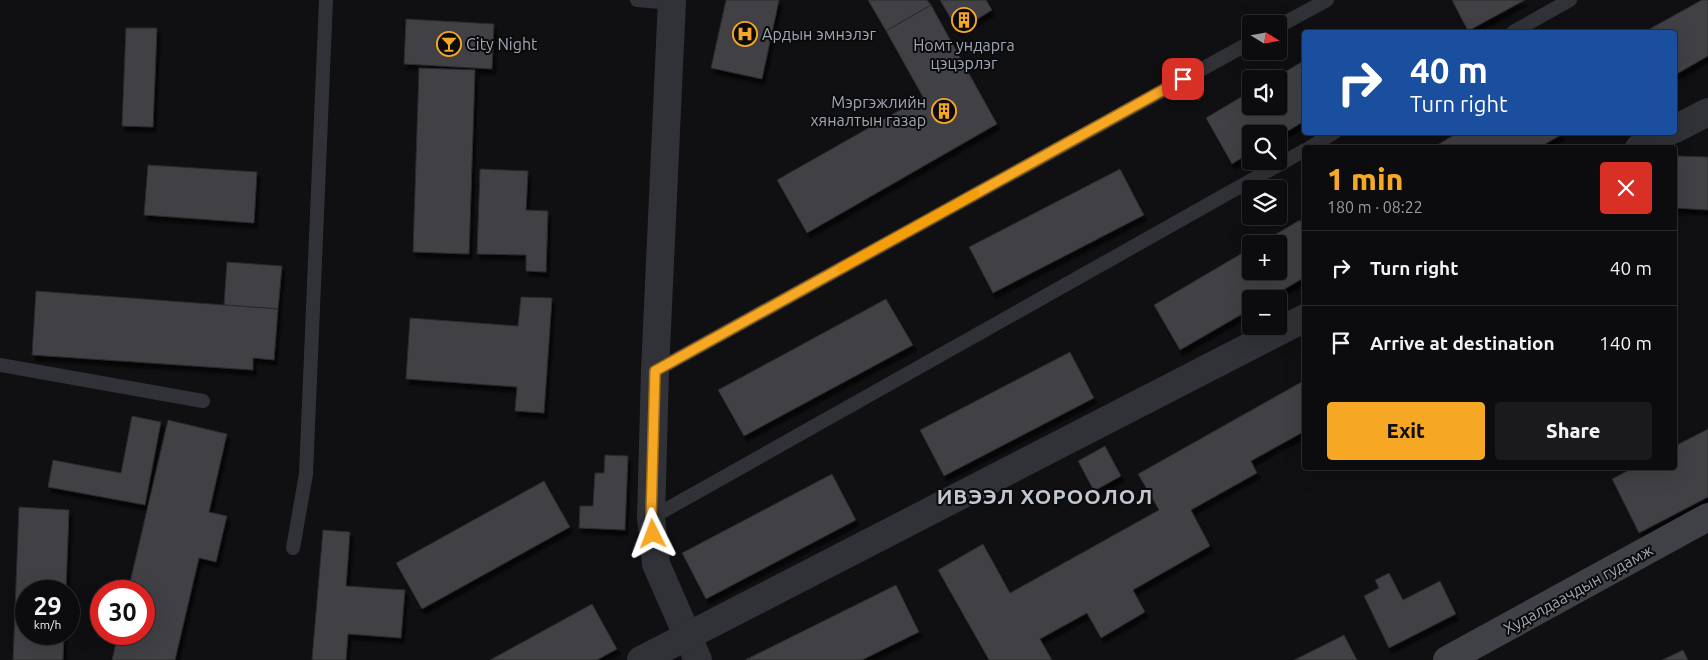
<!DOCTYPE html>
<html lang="en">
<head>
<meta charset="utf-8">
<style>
  :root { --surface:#0c0c0e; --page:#1a1a1c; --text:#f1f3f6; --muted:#9a9b9e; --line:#2c2c2e; --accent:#f6a724 }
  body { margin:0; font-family:Ubuntu,sans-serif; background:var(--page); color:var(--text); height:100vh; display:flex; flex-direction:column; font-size:19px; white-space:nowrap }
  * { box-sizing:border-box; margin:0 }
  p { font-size:16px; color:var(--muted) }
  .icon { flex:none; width:28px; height:28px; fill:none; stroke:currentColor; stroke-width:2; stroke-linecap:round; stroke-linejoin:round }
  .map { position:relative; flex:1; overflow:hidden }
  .sheet { position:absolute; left:1302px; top:145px; width:375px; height:325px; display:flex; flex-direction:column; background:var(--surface); border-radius:5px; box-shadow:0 5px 20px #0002,0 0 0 1px var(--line) }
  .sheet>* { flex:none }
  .hud { position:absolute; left:1302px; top:30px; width:375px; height:105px; border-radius:5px; box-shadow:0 5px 20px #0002,0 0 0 1px var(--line); background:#1a4fa0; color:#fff; overflow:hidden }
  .needle { width:32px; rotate:101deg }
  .fabs { position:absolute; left:1242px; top:15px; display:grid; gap:10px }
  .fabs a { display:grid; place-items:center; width:45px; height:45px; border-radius:5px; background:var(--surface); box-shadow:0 5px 20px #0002,0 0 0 1px var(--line); font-size:25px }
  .speed { position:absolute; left:15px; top:580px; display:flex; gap:10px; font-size:25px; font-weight:700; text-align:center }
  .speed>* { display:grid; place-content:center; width:65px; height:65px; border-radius:50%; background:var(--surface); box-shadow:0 5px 20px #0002,0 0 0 1px var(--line); line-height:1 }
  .speed small { font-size:12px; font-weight:400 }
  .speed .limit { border:8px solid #d22; background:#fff; color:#111 }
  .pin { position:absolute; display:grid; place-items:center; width:42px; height:42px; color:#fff; margin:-21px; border-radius:10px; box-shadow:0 2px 8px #0006 }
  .me { position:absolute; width:55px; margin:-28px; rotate:357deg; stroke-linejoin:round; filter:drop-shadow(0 0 4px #0008) }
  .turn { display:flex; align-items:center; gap:18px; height:105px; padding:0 25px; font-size:22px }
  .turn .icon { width:65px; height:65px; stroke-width:2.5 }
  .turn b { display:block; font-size:35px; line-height:42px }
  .round { display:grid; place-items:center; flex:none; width:52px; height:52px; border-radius:5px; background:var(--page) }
  .headline { display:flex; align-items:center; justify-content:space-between; height:85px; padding:0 25px }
  h1 { font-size:30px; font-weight:800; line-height:38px; color:var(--accent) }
  .cta { display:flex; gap:10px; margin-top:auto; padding:10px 25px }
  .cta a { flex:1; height:58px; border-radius:5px; background:var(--accent); color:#111; font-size:20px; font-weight:800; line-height:58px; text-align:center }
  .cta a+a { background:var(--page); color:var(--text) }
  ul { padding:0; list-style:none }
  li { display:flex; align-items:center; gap:15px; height:75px; padding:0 25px; border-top:1px solid var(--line) }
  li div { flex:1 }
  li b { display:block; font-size:19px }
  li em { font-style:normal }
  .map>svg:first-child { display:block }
</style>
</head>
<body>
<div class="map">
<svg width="1708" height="660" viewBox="0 0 1708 660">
  <defs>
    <filter id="shadow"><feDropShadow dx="3" dy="5.5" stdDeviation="1" flood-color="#0009"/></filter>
  </defs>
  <rect width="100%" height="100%" fill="#101012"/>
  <g fill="#3f4045" stroke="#2a2a2e" filter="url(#shadow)">
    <polygon points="726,0 779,0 762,79 711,68"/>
    <polygon points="868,0 927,0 931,5 886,31"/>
    <polygon points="940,0 986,0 992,10 958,31"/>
    <polygon points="1452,0 1525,0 1468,31"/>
    <polygon points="1702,0 1708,0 1708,56 1675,75 1675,32 1644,32"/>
    <polygon points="931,5 997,124 807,233 777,180 923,97 886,31"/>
    <polygon points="406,19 494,24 492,69 404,64"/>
    <polygon points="126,28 157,28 153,127 122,126"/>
    <polygon points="1305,60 1305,121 1279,136 1279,134 1251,134 1251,152 1232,164 1206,118 1251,91 1251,106 1279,106 1279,79 1273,79"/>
    <polygon points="419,68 475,70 469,254 413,252"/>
    <polygon points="1459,132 1560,132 1561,135 1538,148 1432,148"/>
    <polygon points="1675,156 1708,157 1708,210 1675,208"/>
    <polygon points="148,165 257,172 254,223 144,215"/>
    <polygon points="480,169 528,171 526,210 548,211 546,272 526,271 526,255 477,254"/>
    <polygon points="1120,169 1144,215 993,293 969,247"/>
    <polygon points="1300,220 1305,227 1305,277 1268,299 1251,299 1251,309 1180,350 1154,305 1251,248 1251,271 1279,271 1279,244 1259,244"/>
    <polygon points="227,262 282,266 278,309 224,305"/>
    <polygon points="36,291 278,309 274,360 253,358 253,370 32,355"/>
    <polygon points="521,297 552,298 544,413 515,411 517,387 406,379 410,318 518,326"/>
    <polygon points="886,299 913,345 744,436 718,390"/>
    <polygon points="1070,352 1094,398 944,476 920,430"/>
    <polygon points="1305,380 1305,431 1251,461 1257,473 1191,510 1210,546 1133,590 1145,612 1101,638 1087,613 1040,639 1052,660 989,660 938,570 983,544 1010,593 1159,510 1138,474"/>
    <polygon points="132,416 161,422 145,505 48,487 53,460 121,473"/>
    <polygon points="168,420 227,434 209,512 227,516 216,562 199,558 175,660 112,660 118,634 144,634 144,591 128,591"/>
    <polygon points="1708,429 1708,497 1639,533 1612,479 1633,468 1675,468 1675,446"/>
    <polygon points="1105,446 1121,476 1094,491 1078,461"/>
    <polygon points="605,455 628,456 625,530 579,528 580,506 593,506 595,473 604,473"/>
    <polygon points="832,474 856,520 706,599 682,553"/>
    <polygon points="544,481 570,527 422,609 396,563"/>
    <polygon points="19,507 69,510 66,591 26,591 26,634 64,634 63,660 13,660"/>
    <polygon points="323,530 350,532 346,586 405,590 401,638 348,634 346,660 312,660"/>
    <polygon points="1389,573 1403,600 1440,581 1456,614 1389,648 1364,596 1379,588 1375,580"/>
    <polygon points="896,585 919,632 862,660 745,660"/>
    <polygon points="592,604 617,649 597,660 490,660"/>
    <polygon points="1344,635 1357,660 1294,660"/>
    <polygon points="1683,650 1688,660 1662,660"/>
  </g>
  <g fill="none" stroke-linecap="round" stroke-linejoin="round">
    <g stroke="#313237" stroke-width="14">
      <polyline points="637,0 672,3"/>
      <polyline points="1279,26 1327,0"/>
      <polyline points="1513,32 1570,0"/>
      <polyline points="1309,148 1335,132"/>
      <polyline points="0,365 203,401"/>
      <polyline points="655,371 1251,42"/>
      <polyline points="651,518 1305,150"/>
      <polyline points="293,548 306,474 326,0"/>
    </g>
    <g stroke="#313237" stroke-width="28">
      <polyline points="672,0 655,371 651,518 656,564 698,660"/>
      <polyline points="1675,129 1708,112"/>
      <polyline points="1639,148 1668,132"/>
      <polyline points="641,660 1305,318"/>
    </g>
    <polyline stroke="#3f4147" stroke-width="28" points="1447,660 1708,517"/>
  </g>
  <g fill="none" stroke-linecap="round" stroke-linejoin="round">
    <defs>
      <polyline id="route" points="653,534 651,518 655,371 1183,79"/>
    </defs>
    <use href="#route" stroke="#a06d17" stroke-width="12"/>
    <use href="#route" stroke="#f6a724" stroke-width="9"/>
    <polyline stroke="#f59e0b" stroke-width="9" points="841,268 975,194"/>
  </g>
  <defs>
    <symbol id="building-ring" viewBox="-11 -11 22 22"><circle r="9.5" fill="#0b0b0d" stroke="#f6a724" stroke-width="1.5"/><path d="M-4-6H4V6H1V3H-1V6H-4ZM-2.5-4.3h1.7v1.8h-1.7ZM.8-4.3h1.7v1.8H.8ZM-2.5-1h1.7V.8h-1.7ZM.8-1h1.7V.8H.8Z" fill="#f6a724"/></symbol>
    <symbol id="hospital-ring" viewBox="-11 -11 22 22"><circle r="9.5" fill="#0b0b0d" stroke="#f6a724" stroke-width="1.5"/><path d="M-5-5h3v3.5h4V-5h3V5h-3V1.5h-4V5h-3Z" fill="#f6a724"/></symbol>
    <symbol id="bar-ring" viewBox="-11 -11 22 22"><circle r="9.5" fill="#0b0b0d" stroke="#f6a724" stroke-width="1.5"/><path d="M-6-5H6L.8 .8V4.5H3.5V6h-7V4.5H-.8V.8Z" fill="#f6a724"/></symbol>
  </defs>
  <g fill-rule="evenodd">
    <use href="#building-ring" x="950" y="6" width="28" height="28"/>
    <use href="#hospital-ring" x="731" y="20" width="28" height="28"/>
    <use href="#bar-ring" x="435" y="30" width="28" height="28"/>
    <use href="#building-ring" x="930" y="97" width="28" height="28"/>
  </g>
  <g text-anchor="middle" stroke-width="4" stroke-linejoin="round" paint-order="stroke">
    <g font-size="16" fill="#a1a7b3" stroke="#0b0b0d" text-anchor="start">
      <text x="762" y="40">Ардын эмнэлэг</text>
      <text x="466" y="50">City Night</text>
      <text x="964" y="51" text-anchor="middle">Номт ундарга<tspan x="964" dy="18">цэцэрлэг</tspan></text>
      <text x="926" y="108" text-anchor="end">Мэргэжлийн<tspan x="926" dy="18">хяналтын газар</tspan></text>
    </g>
    <g font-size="16" fill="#a1a7b3" stroke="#0b0b0d">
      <text transform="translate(1578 589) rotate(-29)" y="6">Худалдаачдын гудамж</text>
    </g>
    <g font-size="21" font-weight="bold" letter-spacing="1" fill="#c2c6cf" stroke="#0b0b0d">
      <text x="1045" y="504">ИВЭЭЛ ХОРООЛОЛ</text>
    </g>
  </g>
</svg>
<div class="fabs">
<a><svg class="needle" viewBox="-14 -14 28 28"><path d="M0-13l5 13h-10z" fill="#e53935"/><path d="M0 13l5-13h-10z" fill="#9a9b9e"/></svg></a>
<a><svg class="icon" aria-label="sound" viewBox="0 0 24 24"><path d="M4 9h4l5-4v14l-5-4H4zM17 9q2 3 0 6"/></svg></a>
<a><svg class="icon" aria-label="search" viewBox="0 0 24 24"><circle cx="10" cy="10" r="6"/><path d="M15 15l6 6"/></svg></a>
<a><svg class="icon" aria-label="layers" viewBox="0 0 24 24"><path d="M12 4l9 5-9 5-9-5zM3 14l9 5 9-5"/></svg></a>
<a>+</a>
<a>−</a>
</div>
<div class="speed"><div>29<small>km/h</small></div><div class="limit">30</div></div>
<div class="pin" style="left:1183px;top:79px;background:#d93025"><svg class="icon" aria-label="arrive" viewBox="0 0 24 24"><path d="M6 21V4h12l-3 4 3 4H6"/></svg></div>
<svg class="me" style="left:653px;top:534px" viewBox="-20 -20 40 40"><path d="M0-17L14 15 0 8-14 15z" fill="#f6a724" stroke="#fff" stroke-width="4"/></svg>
<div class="hud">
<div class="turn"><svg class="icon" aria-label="right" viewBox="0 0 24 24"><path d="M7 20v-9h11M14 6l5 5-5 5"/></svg><div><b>40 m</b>Turn right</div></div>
</div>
<section class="sheet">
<div class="headline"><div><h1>1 min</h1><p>180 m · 08:22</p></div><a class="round" style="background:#d93025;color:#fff"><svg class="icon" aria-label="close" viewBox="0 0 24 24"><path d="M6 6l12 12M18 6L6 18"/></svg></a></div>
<ul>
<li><svg class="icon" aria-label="right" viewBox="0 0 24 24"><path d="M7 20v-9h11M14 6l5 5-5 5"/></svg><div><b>Turn right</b></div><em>40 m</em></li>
<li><svg class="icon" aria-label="arrive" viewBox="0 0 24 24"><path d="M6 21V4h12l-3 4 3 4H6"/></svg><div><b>Arrive at destination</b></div><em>140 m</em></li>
</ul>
<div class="cta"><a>Exit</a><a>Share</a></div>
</section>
</div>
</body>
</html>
